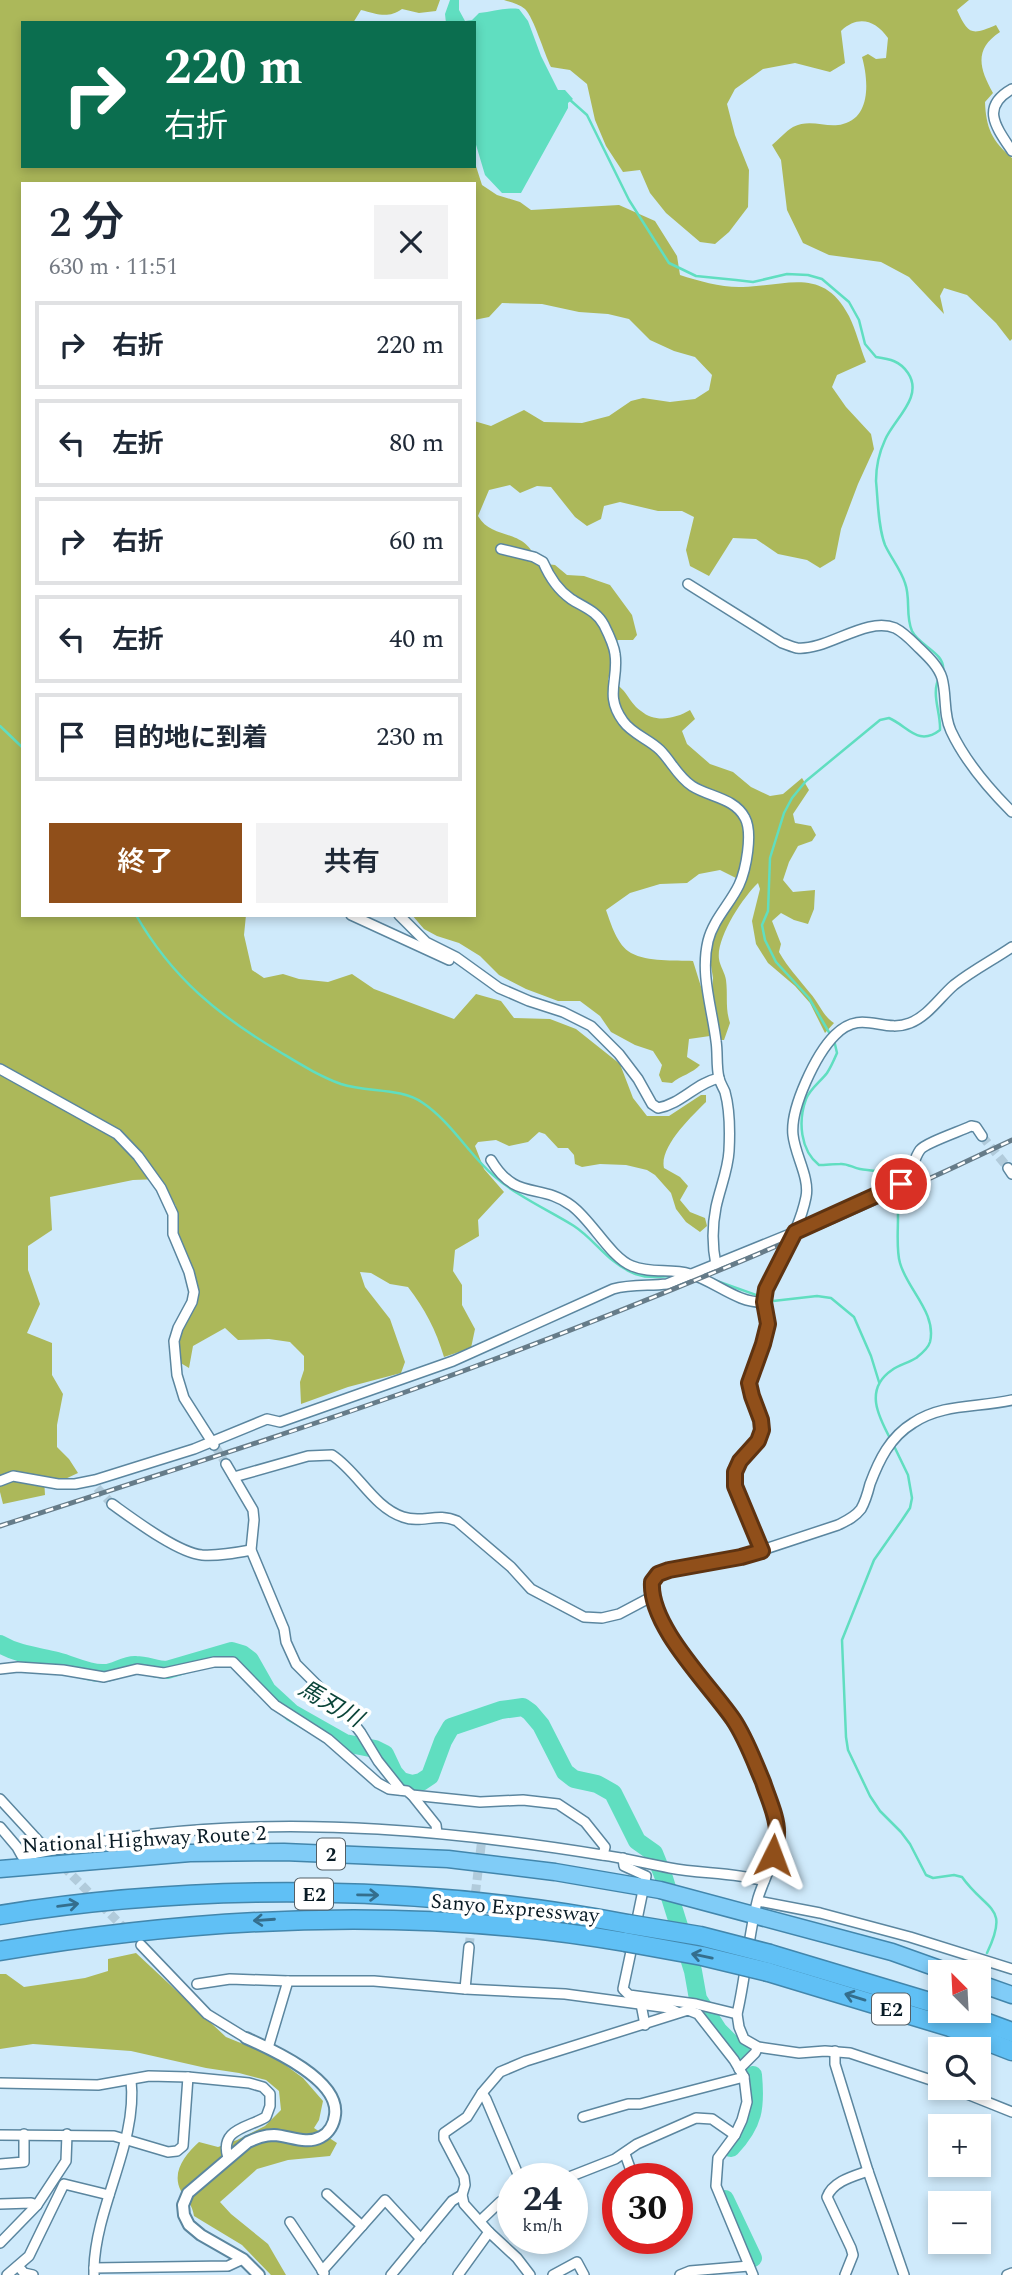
<!DOCTYPE html>
<html lang="ja">
<head>
<meta charset="utf-8">
<style>
  :root { --surface:#fff; --page:#f2f2f3; --text:#1f2937; --muted:#747a83; --line:#e0e1e3; --accent:#904f1a }
  body { margin:0; font-family:Spectral,"Noto Sans JP",serif; background:var(--page); color:var(--text); height:100vh; display:flex; flex-direction:column; font-size:26px; white-space:nowrap }
  * { box-sizing:border-box; margin:0 }
  p { font-size:23px; color:var(--muted) }
  .icon { flex:none; width:38px; height:38px; fill:none; stroke:currentColor; stroke-width:2; stroke-linecap:round; stroke-linejoin:round }
  .map { position:relative; flex:1; overflow:hidden }
  .details { position:absolute; left:21px; top:182px; width:455px; height:735px; display:flex; flex-direction:column; background:var(--surface); border-radius:0px; box-shadow:0 4px 10px #0003 }
  .details>* { flex:none }
  .guide { position:absolute; left:21px; top:21px; width:455px; height:147px; border-radius:0px; box-shadow:0 4px 10px #0003; background:#0b6e4f; color:#fff; overflow:hidden }
  .needle { width:46px; rotate:336deg }
  .controls { position:absolute; left:928px; top:1960px; display:grid; gap:14px }
  .controls a { display:grid; place-items:center; width:63px; height:63px; border-radius:0px; background:var(--surface); box-shadow:0 4px 10px #0003; font-size:35px }
  .speed { position:absolute; left:497px; top:2163px; display:flex; gap:14px; font-size:35px; font-weight:700; text-align:center }
  .speed>* { display:grid; place-content:center; width:91px; height:91px; border-radius:50%; background:var(--surface); box-shadow:0 4px 10px #0003; line-height:1 }
  .speed small { font-size:18px; font-weight:400 }
  .speed .limit { border:10px solid #d22; background:#fff; color:#111 }
  .pin { position:absolute; display:grid; place-items:center; width:60px; height:60px; color:#fff; margin:-30px; border:4px solid #fff; border-radius:50%; box-shadow:0 2px 7px #0007 }
  .me { position:absolute; width:77px; margin:-38px; rotate:3deg; stroke-linejoin:round; filter:drop-shadow(0 0 5px #0008) }
  .turn { display:flex; align-items:center; gap:24px; height:147px; padding:0 28px; font-size:32px }
  .turn .icon { width:91px; height:91px; stroke-width:2.5 }
  .turn b { display:block; font-size:49px; line-height:60px }
  .round { display:grid; place-items:center; flex:none; width:74px; height:74px; border-radius:0px; background:var(--page) }
  .head { display:flex; align-items:center; justify-content:space-between; height:119px; padding:0 28px }
  h1 { font-size:42px; font-weight:600; line-height:52px }
  .button { display:flex; gap:14px; margin-top:auto; padding:14px 28px }
  .button a { flex:1; height:80px; border-radius:0px; background:var(--accent); color:#fff; font-size:28px; font-weight:600; line-height:80px; text-align:center }
  .button a+a { background:var(--page); color:var(--text) }
  ul { padding:0; list-style:none }
  li { display:flex; align-items:center; gap:21px; height:88px; margin:0 14px 10px; padding:0 14px; border:4px solid var(--line); border-radius:0px }
  li div { flex:1 }
  li b { display:block; font-size:26px }
  li em { font-style:normal }
  .map>svg:first-child { display:block }
</style>
</head>
<body>
<div class="map">
<svg width="1012" height="2275" viewBox="0 0 1012 2275">
  <rect width="100%" height="100%" fill="#cfeafb"/>
  <g fill="#acb85a">
    <path d="M0,0H440L436,11L419,13L402,9C388,19 377,14 361,10L353,23H23V166H474V160L482,185L497,195L520,202L531,210L619,205L655,221L677,256L680,275C699,281 723,288 743,287C787,286 823,266 849,316C856,330 860,347 866,362L837,375L832,387L846,407L871,434L874,449L858,484L841,529L835,559L820,568L807,560L778,554L756,539L733,538L709,576L690,566L686,550L694,517L682,511H658L620,502L604,506L601,519L587,526L575,517L551,487L537,486L520,493L510,485L489,490L478,516C493,542 526,526 537,563L555,565L567,575L584,576L610,585L632,615L637,635L633,640H618L609,646L613,660L608,680C629,689 626,700 641,711C655,723 675,719 690,710L695,719L682,731L687,744L710,764L733,772L751,787L770,796L783,794L802,778L809,790L793,814L795,823L811,826L816,835L812,841L798,846L789,862L783,880L793,892L815,890L814,909L808,924L794,920L781,913L772,921L781,944L779,952C788,968 799,979 810,993C819,1003 823,1016 834,1023L825,1033L810,1003L795,986L768,963L756,944L752,921L760,889L758,883C743,897 716,938 719,959C720,966 725,973 726,980C728,995 725,1008 730,1023L724,1040H719L712,992L713,978L709,953L715,934L740,885L736,878L720,870L699,874L687,883L660,884L630,893L606,910C611,924 617,945 631,953C648,962 674,960 693,961L707,1006L710,1036L689,1039L687,1057L700,1065C693,1073 680,1076 672,1083L662,1082L659,1075L662,1065L653,1051L635,1045L611,1032L600,1016L580,1001H558L526,989L499,975L480,956L459,943L437,936L424,929L412,915H474V421L491,426L524,410L544,422L582,423L609,416L631,401L643,398L670,402L695,399L709,390L712,375L695,357L674,351L650,340L629,319L608,314L579,312L542,304L502,303L489,317L474,320V184H23V915H246L244,935L252,970L264,978L283,974L299,979L328,982L352,974L374,989L454,1019L476,994L501,1001L514,1018L550,1019L576,1029L620,1064L633,1098L647,1116H669L701,1095H706V1102C692,1116 659,1147 664,1168L680,1177L688,1186L680,1200L690,1212L705,1218L707,1226L700,1232L686,1222L676,1209L671,1193L655,1175L647,1170L626,1165L600,1164L582,1167L575,1164L574,1155L568,1148H558L545,1134L539,1132L528,1142L509,1146L496,1140L478,1142L475,1146L484,1169L504,1192L478,1220L479,1236L455,1250L453,1271L462,1285V1305L475,1329L471,1348L444,1357C436,1330 425,1309 408,1287L390,1284L371,1273L360,1272L365,1287L390,1319L405,1362L401,1373L348,1387L301,1404L300,1382L304,1370V1356L290,1342L269,1339L238,1340L225,1328L193,1346L189,1368L179,1362V1334L198,1294L178,1241L176,1206L159,1179L133,1180L50,1197L52,1230L28,1246V1270L40,1304L27,1333L52,1343V1375L63,1394L57,1425V1447L69,1459L78,1473L63,1480L44,1478L45,1495L3,1504L0,1492Z"/>
    <path d="M504,0H969L957,10C968,34 971,36 996,25L1000,32C974,49 979,68 993,93L985,102C986,128 992,141 1012,158V339L1010,341L996,323L967,295L944,288L940,296L944,314L909,277L881,262L829,255L803,243L787,210L781,160L772,145C778,140 786,131 793,127C811,118 827,129 843,124C872,117 868,78 862,57L868,54L876,59L886,58L888,38C875,20 858,15 841,31L845,63L830,72L795,63L763,69L735,89L727,104L735,135L749,170L748,207L729,232L715,244L700,242L666,213L650,193L640,170L623,172L606,146L595,120L587,84L570,70L551,67C544,53 534,18 525,9C519,4 510,2 504,0Z"/>
    <path d="M136,1953L226,2037L273,2056L303,2078L323,2101L319,2120L314,2128L337,2143L330,2156L288,2160L257,2169L220,2202L231,2214L268,2244L286,2275H271L242,2245L194,2216C192,2203 187,2202 181,2191C171,2172 185,2155 199,2142L218,2147L237,2140L265,2126L281,2110L279,2091L266,2080L239,2073L206,2068L131,2051L33,2044L0,2049V1974H6L24,1987L85,1978L108,1971V1959Z"/>
  </g>
  <path fill="#60dec0" d="M450,0H459V10L465,21L472,20L479,13C493,12 505,7 519,9L528,21L541,56L558,90H565L573,99L568,103V108L521,193H502L485,175L474,138V23H446L445,14Z"/>
  <g fill="none" stroke-linecap="round" stroke-linejoin="round">
    <g stroke="#60dec0" stroke-width="2.5">
      <path d="M569,99L587,115L629,200L669,263L696,276L736,280L753,282L787,274L808,275L822,279L849,302L859,320L865,344L876,357C890,359 900,361 908,373C924,397 894,419 885,440C879,453 876,467 876,481C878,501 878,527 885,545C891,558 901,570 905,583C911,599 905,615 912,631C919,646 946,653 943,671"/>
      <polyline points="0,726 23,748"/>
      <path d="M136,915C172,978 219,1016 280,1052C300,1064 319,1076 341,1084C368,1093 400,1087 423,1103C451,1122 468,1153 493,1175C515,1195 548,1210 574,1226C594,1239 608,1262 631,1272C646,1279 658,1277 673,1276"/>
      <path d="M830,1034L809,998L776,962L765,940L762,925L768,911L770,858L784,813L792,798L806,781L880,720L889,718C908,726 918,747 940,730C941,712 930,693 940,676"/>
      <path d="M834,1040L837,1053C834,1060 831,1067 827,1073C821,1081 810,1089 806,1099C798,1121 800,1150 819,1165C826,1165 833,1164 840,1164C847,1163 853,1168 860,1169C870,1171 883,1170 890,1179C905,1197 893,1240 900,1263C907,1289 937,1313 930,1342C928,1349 921,1354 916,1358C908,1363 899,1365 892,1370C864,1389 878,1416 891,1440"/>
      <polyline points="714,1280 773,1301 817,1296 831,1298 854,1317 871,1356 879,1382"/>
      <path d="M894,1446L908,1475L912,1498L910,1508L902,1520L874,1560L842,1640L846,1737L848,1750L870,1796L880,1811L901,1832L910,1844L926,1875L933,1878L954,1875L962,1877C987,1912 1010,1905 987,1953"/>
    </g>
    <g stroke="#60dec0" stroke-width="18">
      <path d="M0,1644C19,1655 37,1656 57,1661C73,1665 88,1674 104,1673C116,1673 124,1664 136,1665C147,1665 156,1670 167,1670L232,1651L242,1654L250,1660L267,1690L292,1713L345,1743L375,1749L385,1754L394,1773L401,1781L412,1784L421,1782L430,1776L443,1741L451,1727L501,1710L523,1707L530,1712L541,1725L565,1772L574,1779L597,1784L613,1793L637,1841L654,1853L664,1878L693,1971L698,1999L718,2030L743,2055"/>
      <path d="M731,2148C754,2124 756,2107 753,2075"/>
      <polyline points="725,2199 753,2258"/>
    </g>
    <g stroke="#b1cbdb" stroke-width="9" stroke-dasharray="9 4.5" stroke-linecap="butt">
      <polyline points="982,1136 1008,1168"/>
      <polyline points="215,1446 226,1464"/>
      <polyline points="97,1488 112,1504"/>
      <polyline points="44,1847 129,1933"/>
      <polyline points="469,1947 482,1838"/>
    </g>
    <defs>
      <g id="minor">
        <path d="M1012,89C980,107 996,127 1012,151"/>
        <path d="M501,549L534,557L543,562C549,576 558,590 571,599C583,607 597,611 604,625C608,633 614,645 615,654C619,680 604,695 623,721C632,734 649,739 660,750C671,761 678,777 692,786C709,797 735,798 745,818C753,833 746,870 739,885C730,904 713,920 708,941C700,974 712,1008 716,1041C718,1053 716,1066 719,1078C720,1083 723,1087 725,1092C730,1110 730,1132 729,1151C728,1170 720,1188 716,1207C712,1227 712,1245 716,1265"/>
        <path d="M688,584L782,643C786,644 792,647 797,648C827,651 866,616 895,628C903,632 910,639 916,645C926,655 938,665 942,678C947,696 943,714 951,731C965,761 989,789 1012,812"/>
        <polyline points="351,915 449,960"/>
        <path d="M399,915L426,942L456,957L499,988L529,1001L563,1012L591,1026L619,1054L638,1079L652,1104L658,1108C681,1104 696,1083 719,1078"/>
        <polyline points="0,1069 117,1134 138,1156 161,1188 173,1214 173,1234 189,1272 194,1292 192,1302 178,1328 174,1341 177,1375 184,1398 214,1445"/>
        <path d="M491,1160C516,1202 540,1182 572,1206C592,1221 611,1258 632,1266C651,1274 671,1268 690,1274C715,1281 738,1304 764,1302"/>
        <polyline points="1008,1168 1012,1174"/>
        <polyline points="226,1464 253,1510 254,1520 251,1550 284,1629 286,1642 296,1664 348,1716 361,1733 378,1761 401,1790"/>
        <path d="M234,1477L308,1456L332,1455C358,1472 373,1507 403,1517C422,1524 437,1512 457,1521L511,1567L531,1589L584,1617L602,1618L619,1614L653,1596"/>
        <path d="M0,1481L13,1476L58,1484H75L95,1480L194,1449L267,1419L280,1422L453,1361L613,1289C630,1284 649,1286 667,1284L795,1232L901,1184C913,1176 912,1161 920,1150C925,1143 961,1131 971,1126L976,1127L982,1136"/>
        <path d="M112,1504C133,1519 178,1553 202,1555C219,1556 235,1553 251,1550"/>
        <path d="M762,1551C754,1530 734,1498 735,1477C735,1458 757,1450 761,1433C765,1415 748,1400 749,1382C751,1363 765,1346 767,1326C769,1314 762,1302 766,1290C769,1282 775,1274 778,1266C789,1244 801,1222 806,1197C810,1178 795,1155 793,1135C790,1108 816,1054 835,1035C862,1008 882,1034 910,1023C928,1016 940,997 954,985C973,970 993,960 1012,947"/>
        <polyline points="0,1669 18,1667 63,1670 104,1677 137,1669 164,1673 214,1662 233,1662 275,1705 328,1739 378,1783 389,1789 407,1791 412,1795 480,1802 523,1800 558,1804 585,1822 605,1847 603,1855"/>
        <polyline points="412,1795 436,1825 437,1833"/>
        <polyline points="0,1799 44,1847"/>
        <path d="M0,1827L17,1847L22,1856C65,1848 109,1839 153,1834C302,1817 454,1831 602,1855C625,1858 647,1864 670,1868C701,1874 733,1872 764,1881"/>
        <polyline points="623,1858 624,1866 646,1876 635,1929"/>
        <polyline points="758,1901 820,1913 910,1937 1012,1969"/>
        <polyline points="633,1942 623,1989 629,1995 696,2004 737,2014"/>
        <polyline points="141,1945 207,2014 246,2038"/>
        <polyline points="197,1984 230,1979 288,1981"/>
        <polyline points="465,1989 469,1947"/>
        <polyline points="642,1999 641,2004 645,2025"/>
        <polyline points="268,2048 288,1981 374,1981 465,1989 565,1994 669,2008 677,2012"/>
        <polyline points="835,2051 835,2064 868,2171 904,2275"/>
        <polyline points="739,2069 755,2053 758,2047"/>
        <path d="M0,2083L98,2085L149,2076L188,2077L249,2083L263,2087L270,2094V2106L266,2117C247,2128 219,2129 228,2158"/>
        <path d="M940,2083L850,2053L825,2051L799,2053L758,2047L744,2039L739,2027L737,2014C746,1976 748,1936 758,1898C764,1878 779,1853 777,1832C775,1803 751,1747 735,1722C712,1685 649,1627 652,1582L658,1574L669,1570L741,1557L838,1525C846,1521 855,1517 861,1509C865,1502 868,1492 870,1484C879,1460 890,1437 913,1423C943,1403 978,1408 1012,1400"/>
        <polyline points="952,2088 1012,2112"/>
        <polyline points="482,2093 486,2099 520,2179"/>
        <polyline points="583,2117 628,2104 640,2104 744,2077"/>
        <polyline points="0,2135 114,2136 168,2152 177,2151 183,2146 188,2077"/>
        <polyline points="625,2154 634,2179"/>
        <polyline points="0,2164 24,2162 24,2134"/>
        <polyline points="564,2179 615,2159 637,2144 696,2118 712,2119 735,2135"/>
        <polyline points="327,2194 362,2226"/>
        <polyline points="0,2204 31,2203 37,2205"/>
        <polyline points="480,2221 500,2202 513,2195"/>
        <polyline points="290,2222 324,2273"/>
        <polyline points="489,2232 517,2258 530,2275"/>
        <polyline points="0,2243 37,2205 66,2161 67,2134"/>
        <polyline points="18,2266 24,2273 33,2275"/>
        <path d="M94,2268C96,2205 138,2142 131,2080"/>
        <polyline points="322,2271 385,2200 421,2239"/>
        <polyline points="7,2275 29,2256 64,2184 109,2195"/>
        <polyline points="94,2275 94,2268 228,2266 243,2259"/>
        <polyline points="391,2275 452,2201 462,2195"/>
        <polyline points="458,2275 489,2232 464,2204 462,2195 465,2185 464,2177 444,2139 444,2133 467,2117 482,2093 500,2072 526,2061 688,2010 698,2014 734,2060 744,2077 747,2102 742,2120 735,2135 718,2158 716,2186 753,2275"/>
        <polyline points="553,2275 577,2262 584,2275"/>
        <polyline points="680,2275 690,2271 749,2266"/>
        <path d="M845,2275L853,2255L851,2248L827,2197C833,2181 854,2176 868,2171"/>
        <polyline points="1007,2275 1012,2273"/>
      </g>
      <path id="tertiary" d="M246,2038C273,2050 340,2080 335,2115C334,2124 329,2133 321,2137C306,2145 290,2136 274,2135C264,2135 257,2138 248,2142L188,2193L183,2205L184,2215L189,2225L201,2235L243,2259L259,2275"/>
      <g id="trunk">
        <polyline points="0,1869 190,1853 284,1852 448,1859 555,1872 660,1890 892,1952 948,1972"/>
        <polyline points="978,1983 1012,1995"/>
      </g>
      <g id="motorway">
        <path d="M0,1915C202,1882 427,1885 628,1924"/>
        <path d="M0,1951C206,1916 418,1906 625,1942"/>
        <polyline points="770,1954 940,2005"/>
        <polyline points="768,1972 950,2027 1012,2051"/>
        <polyline points="955,2011 1012,2032"/>
      </g>
    </defs>
    <use href="#minor" stroke="#5b869f" stroke-width="12"/>
    <use href="#tertiary" stroke="#5b869f" stroke-width="14"/>
    <use href="#trunk" stroke="#4286ac" stroke-width="19"/>
    <use href="#motorway" stroke="#4286ac" stroke-width="21"/>
    <use href="#minor" stroke="#fff" stroke-width="9"/>
    <use href="#tertiary" stroke="#fff" stroke-width="10"/>
    <use href="#trunk" stroke="#80ccf7" stroke-width="16"/>
    <use href="#motorway" stroke="#60c0f5" stroke-width="18"/>
    <defs>
      <path id="rail" d="M0,1526C138,1481 277,1438 414,1389C617,1315 817,1233 1012,1140"/>
    </defs>
    <use href="#rail" stroke="#667c89" stroke-width="5"/>
    <use href="#rail" stroke="#fff" stroke-width="2.5" stroke-dasharray="8" stroke-linecap="butt"/>
    <defs>
      <g id="motorway-bridge">
        <polyline points="628,1924 700,1936 770,1954"/>
        <polyline points="625,1942 702,1956 768,1972"/>
      </g>
    </defs>
    <use href="#motorway-bridge" stroke="#4286ac" stroke-width="21" stroke-linecap="butt"/>
    <use href="#motorway-bridge" stroke="#60c0f5" stroke-width="18"/>
  </g>
  <defs><path id="oneway-shaft" d="M-6 0H5M1.5-3L5.5 0L1.5 3" fill="none" stroke-width="1.6" stroke-linecap="round" stroke-linejoin="round" transform="scale(1.75)"/></defs>
  <g stroke="#346e8d">
    <use href="#oneway-shaft" transform="translate(368 1895) rotate(1)"/>
    <use href="#oneway-shaft" transform="translate(68 1905) rotate(-7)"/>
    <use href="#oneway-shaft" transform="translate(264 1920) rotate(176)"/>
    <use href="#oneway-shaft" transform="translate(702 1956) rotate(-168)"/>
    <use href="#oneway-shaft" transform="translate(855 1997) rotate(-163)"/>
  </g>
  <g fill="none" stroke-linecap="round" stroke-linejoin="round">
    <defs>
      <path id="route" d="M773,1855C774,1849 777,1841 777,1834C778,1818 768,1798 763,1782C754,1761 746,1738 733,1719C709,1684 649,1626 652,1582L658,1574L669,1570L741,1557L762,1551L735,1486V1472L740,1461L758,1441L762,1430L761,1420L752,1396L749,1383L763,1344L768,1324L764,1302L766,1289L795,1232L901,1184"/>
    </defs>
    <use href="#route" stroke="#5e3311" stroke-width="18"/>
    <use href="#route" stroke="#904f1a" stroke-width="12"/>
  </g>
  <g text-anchor="middle" stroke-width="7" stroke-linejoin="round" paint-order="stroke">
    <g fill="#fff" stroke="#535f66" stroke-width="2">
      <rect x="317" y="1838.5" width="28" height="31" rx="5"/>
      <rect x="295" y="1878.5" width="38" height="31" rx="5"/>
      <rect x="872" y="1993.5" width="38" height="31" rx="5"/>
    </g>
    <g font-size="19" font-weight="bold" fill="#091b25">
      <text x="331" y="1861">2</text>
      <text x="314" y="1901">E2</text>
      <text x="891" y="2016">E2</text>
    </g>
    <g font-size="21" fill="#091b25" stroke="#fff">
      <text transform="translate(144 1839) rotate(-3)" y="7">National Highway Route 2</text>
      <text transform="translate(515 1908) rotate(5)" y="7">Sanyo Expressway</text>
    </g>
    <g font-size="23" font-style="italic" fill="#0c4539" stroke="#fff">
      <text transform="translate(331 1703) rotate(30)" y="8">馬刃川</text>
    </g>
  </g>
</svg>
<div class="controls">
<a><svg class="needle" viewBox="-14 -14 28 28"><path d="M0-13l5 13h-10z" fill="#e53935"/><path d="M0 13l5-13h-10z" fill="#747a83"/></svg></a>
<a><svg class="icon" aria-label="search" viewBox="0 0 24 24"><circle cx="10" cy="10" r="6"/><path d="M15 15l6 6"/></svg></a>
<a>+</a>
<a>−</a>
</div>
<div class="speed"><div>24<small>km/h</small></div><div class="limit">30</div></div>
<div class="pin" style="left:901px;top:1184px;background:#d93025"><svg class="icon" aria-label="arrive" viewBox="0 0 24 24"><path d="M6 21V4h12l-3 4 3 4H6"/></svg></div>
<svg class="me" style="left:773px;top:1855px" viewBox="-20 -20 40 40"><path d="M0-17L14 15 0 8-14 15z" fill="#904f1a" stroke="#fff" stroke-width="4"/></svg>
<div class="guide">
<div class="turn"><svg class="icon" aria-label="right" viewBox="0 0 24 24"><path d="M7 20v-9h11M14 6l5 5-5 5"/></svg><div><b>220 m</b>右折</div></div>
</div>
<section class="details">
<div class="head"><div><h1>2 分</h1><p>630 m · 11:51</p></div><a class="round"><svg class="icon" aria-label="close" viewBox="0 0 24 24"><path d="M6 6l12 12M18 6L6 18"/></svg></a></div>
<ul>
<li><svg class="icon" aria-label="right" viewBox="0 0 24 24"><path d="M7 20v-9h11M14 6l5 5-5 5"/></svg><div><b>右折</b></div><em>220 m</em></li>
<li><svg class="icon" aria-label="left" viewBox="0 0 24 24"><path d="M17 20v-9H6M10 6l-5 5 5 5"/></svg><div><b>左折</b></div><em>80 m</em></li>
<li><svg class="icon" aria-label="right" viewBox="0 0 24 24"><path d="M7 20v-9h11M14 6l5 5-5 5"/></svg><div><b>右折</b></div><em>60 m</em></li>
<li><svg class="icon" aria-label="left" viewBox="0 0 24 24"><path d="M17 20v-9H6M10 6l-5 5 5 5"/></svg><div><b>左折</b></div><em>40 m</em></li>
<li><svg class="icon" aria-label="arrive" viewBox="0 0 24 24"><path d="M6 21V4h12l-3 4 3 4H6"/></svg><div><b>目的地に到着</b></div><em>230 m</em></li>
</ul>
<div class="button"><a>終了</a><a>共有</a></div>
</section>
</div>
</body>
</html>
